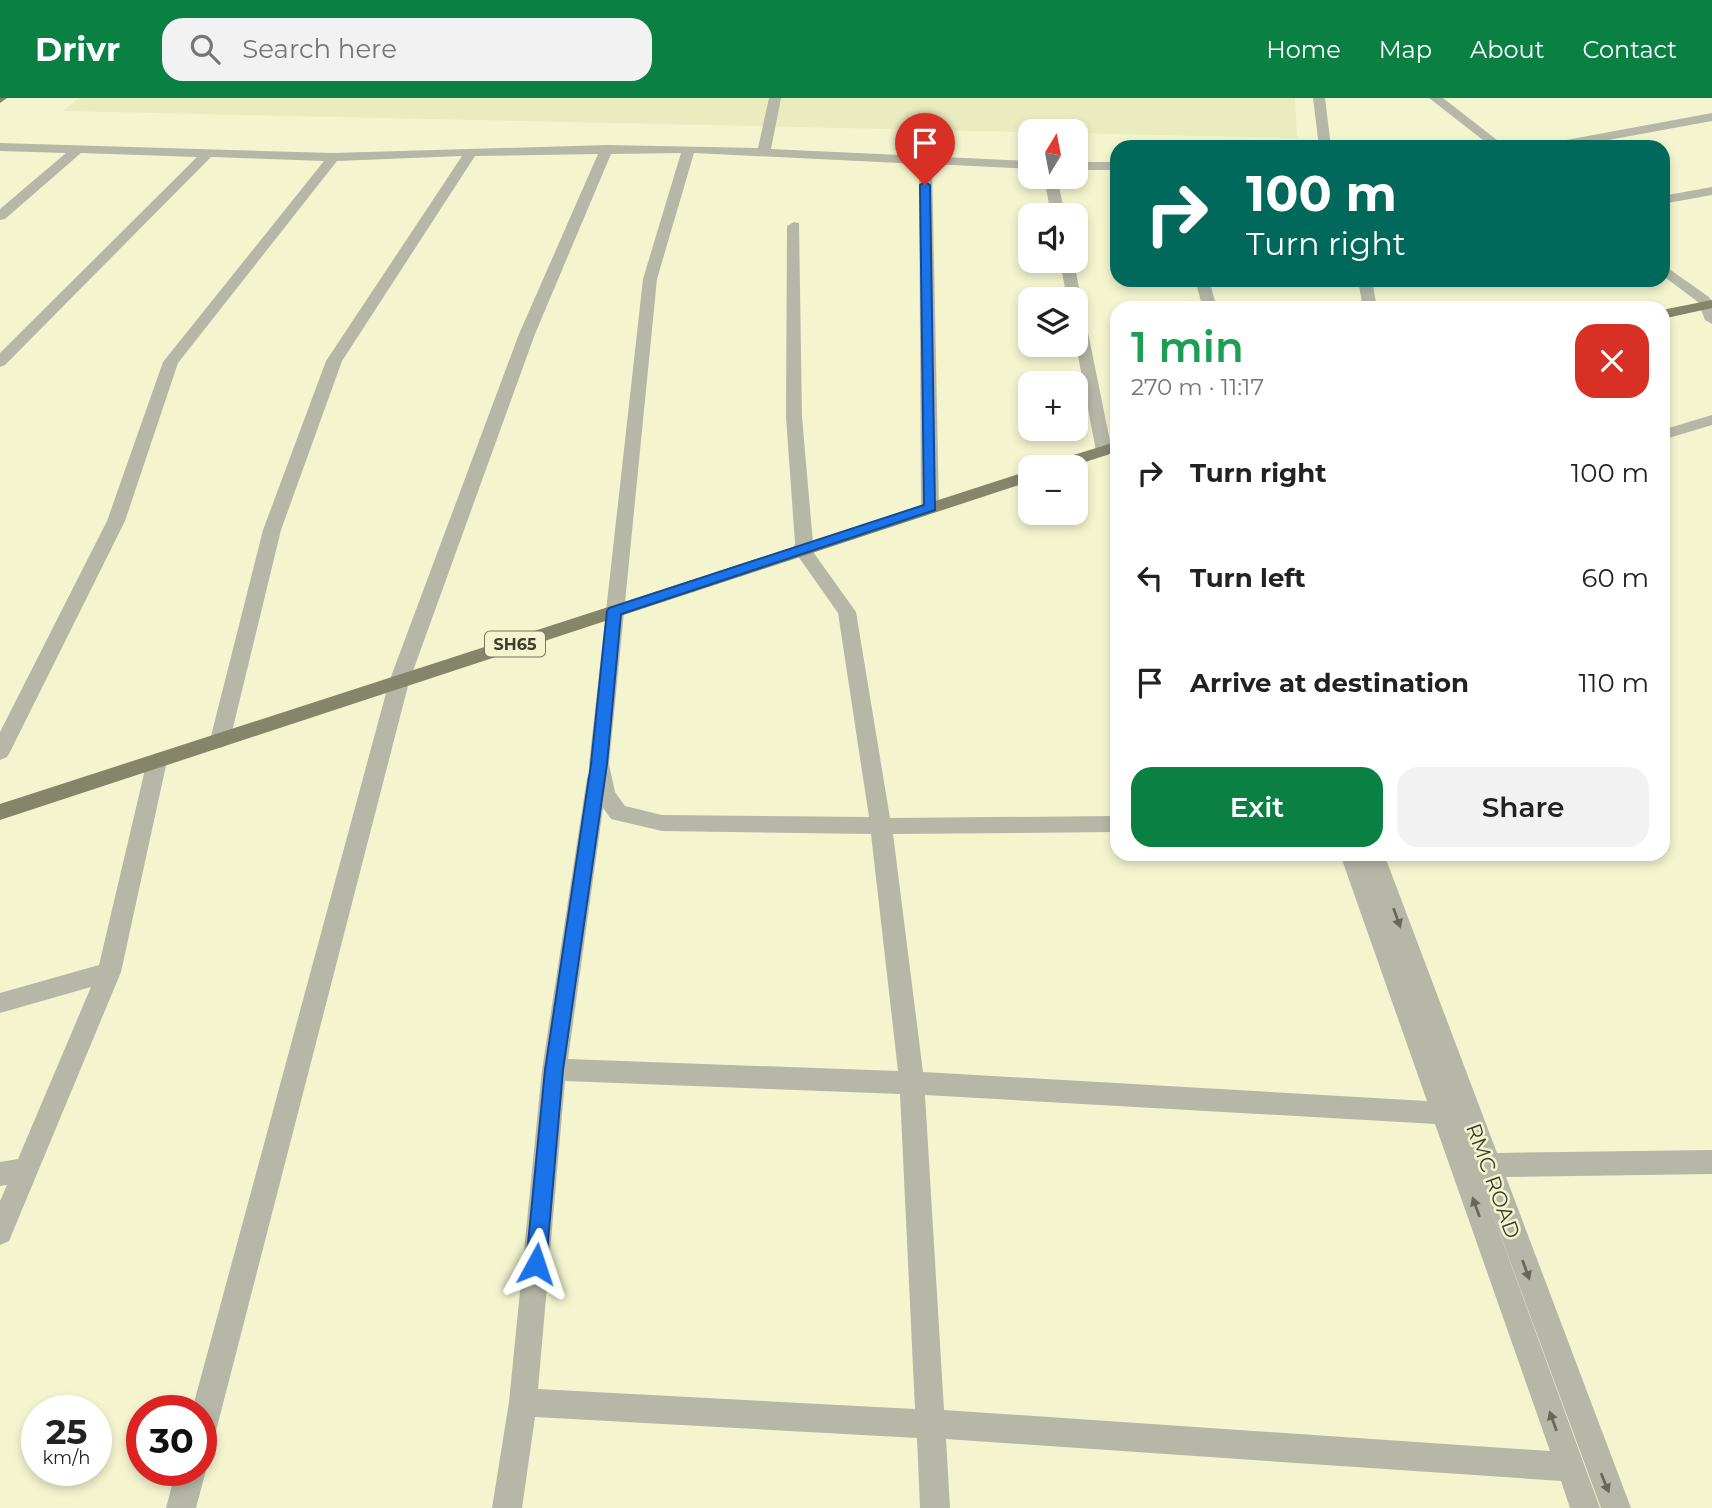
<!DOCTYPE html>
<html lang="en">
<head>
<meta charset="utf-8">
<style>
  :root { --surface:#fff; --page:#f2f2f2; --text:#222; --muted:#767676; --accent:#0b8043 }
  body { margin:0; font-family:Montserrat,sans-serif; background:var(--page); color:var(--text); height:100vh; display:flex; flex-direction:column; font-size:26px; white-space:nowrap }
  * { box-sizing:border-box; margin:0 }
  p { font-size:23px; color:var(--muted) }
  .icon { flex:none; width:38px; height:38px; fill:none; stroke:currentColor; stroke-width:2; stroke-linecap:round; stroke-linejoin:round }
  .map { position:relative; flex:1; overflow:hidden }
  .drawer { position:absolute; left:1110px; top:203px; width:560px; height:560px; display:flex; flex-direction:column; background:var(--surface); border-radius:21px; box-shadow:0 4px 10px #0003 }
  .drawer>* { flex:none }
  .banner { position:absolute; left:1110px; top:42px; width:560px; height:147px; border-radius:21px; box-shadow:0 4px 10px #0003; background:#00695c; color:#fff; overflow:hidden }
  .needle { width:46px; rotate:10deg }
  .fabs { position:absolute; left:1018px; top:21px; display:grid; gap:14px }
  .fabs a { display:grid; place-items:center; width:70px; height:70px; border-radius:14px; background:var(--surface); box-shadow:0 4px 10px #0003; font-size:35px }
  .speed { position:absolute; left:21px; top:1297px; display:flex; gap:14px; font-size:35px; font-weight:700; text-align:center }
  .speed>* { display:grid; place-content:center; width:91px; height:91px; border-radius:50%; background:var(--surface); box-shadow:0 4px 10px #0003; line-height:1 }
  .speed small { font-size:18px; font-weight:400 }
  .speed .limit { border:10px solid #d22; background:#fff; color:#111 }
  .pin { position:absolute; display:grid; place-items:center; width:60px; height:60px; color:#fff; margin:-72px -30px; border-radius:50% 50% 50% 0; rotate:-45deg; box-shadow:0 0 7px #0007 }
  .pin .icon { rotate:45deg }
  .me { position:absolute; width:77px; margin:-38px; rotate:5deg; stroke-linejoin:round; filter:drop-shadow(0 0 5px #0008) }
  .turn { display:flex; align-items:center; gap:24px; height:147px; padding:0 21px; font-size:32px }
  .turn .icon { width:91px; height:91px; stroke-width:2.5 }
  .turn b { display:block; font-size:49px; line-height:60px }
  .round { display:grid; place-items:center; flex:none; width:74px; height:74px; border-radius:21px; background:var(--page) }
  .head { display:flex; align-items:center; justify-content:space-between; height:119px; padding:0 21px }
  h1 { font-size:42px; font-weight:600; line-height:52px; color:#1e9e55 }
  .button { display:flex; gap:14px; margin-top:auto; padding:14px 21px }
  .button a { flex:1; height:80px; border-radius:21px; background:var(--accent); color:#fff; font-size:28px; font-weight:600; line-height:80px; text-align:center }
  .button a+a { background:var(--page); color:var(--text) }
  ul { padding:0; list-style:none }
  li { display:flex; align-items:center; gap:21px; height:105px; padding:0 21px }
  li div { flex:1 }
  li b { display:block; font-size:26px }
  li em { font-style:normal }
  header { display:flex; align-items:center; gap:42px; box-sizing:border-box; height:98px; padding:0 35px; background:var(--accent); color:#fff }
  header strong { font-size:33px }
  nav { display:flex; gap:38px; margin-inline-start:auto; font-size:24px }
  .search { width:490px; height:63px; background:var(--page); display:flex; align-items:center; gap:18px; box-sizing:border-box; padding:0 24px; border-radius:21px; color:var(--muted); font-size:26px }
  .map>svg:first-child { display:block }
</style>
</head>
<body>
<header>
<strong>Drivr</strong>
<div class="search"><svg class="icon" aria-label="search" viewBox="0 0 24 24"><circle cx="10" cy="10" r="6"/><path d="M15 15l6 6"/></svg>Search here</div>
<nav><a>Home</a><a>Map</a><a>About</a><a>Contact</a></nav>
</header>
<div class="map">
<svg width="1712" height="1410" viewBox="0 0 1712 1410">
  <rect width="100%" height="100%" fill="#f4f5cf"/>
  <polygon fill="#eaebbe" points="79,0 1295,0 1297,40 63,13"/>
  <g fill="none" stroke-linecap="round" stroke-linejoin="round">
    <g fill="#b6b7a7" fill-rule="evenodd">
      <path d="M769,0H781L771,51L1031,63V71L932,66L939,409L930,414L921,409L919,66L694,55L657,181L609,666L615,694L625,708L662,717L869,719L838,515L793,451L795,445L786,319L787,128L794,124L799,125L802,319L813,445L811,451L856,514L890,720L1116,718V734L893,736L923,974L1427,1003L1340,756H1362L1475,1066L1362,756H1384L1497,1055L1712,1052V1076L1506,1079L1631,1410H1601L1478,1076L1600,1410H1570L1561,1383L946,1341L950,1410H920L917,1340L535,1319L522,1410H492L509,1304L542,972L587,680L590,674L589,666L643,181L681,55L611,56L535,236L409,584L216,1333L211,1343L201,1347V1312H192L389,584L519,236L598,56L475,58L342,263L281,432L230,642L227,647L220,650L213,647L210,642L263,432L326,263L462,58L337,63L178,265L125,423L10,654L7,659L0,662V634L107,423L163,264L324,63L211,59L5,267L0,269V255L197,59L81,55L5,121L0,122V111L66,55L0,53V45L333,55L607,47L758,50ZM603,710L611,721L662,733L871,736L898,973L568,961ZM565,983L900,996L915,1311L538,1291ZM925,997L1435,1026L1550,1353L944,1312Z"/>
      <polygon points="1313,0 1325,0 1331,49 1319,49"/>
      <polygon points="1429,0 1443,0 1506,49 1492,49"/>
      <polygon points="1712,15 1712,23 1570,49 1544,49 1550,45"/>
      <rect x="1076" y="64" width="40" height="8"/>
      <polygon points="1044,79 1057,79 1065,117 1051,117"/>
      <polygon points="1712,89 1712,97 1662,106 1662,98"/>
      <polygon points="1060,163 1074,163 1081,201 1079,204 1067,201"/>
      <polygon points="1662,166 1709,199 1712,204 1712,226 1705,222 1698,204 1662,177"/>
      <polygon points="1195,182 1209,182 1217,210 1203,210"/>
      <polygon points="1358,182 1372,182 1377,210 1363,210"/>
      <polygon points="1076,206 1083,210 1112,353 1104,358 1096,353 1076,247"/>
      <polygon points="1712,317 1712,327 1662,342 1662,332"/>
      <polygon points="157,655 164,658 167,663 121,874 9,1143 0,1147 0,1103 7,1087 0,1088 0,1064 18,1061 91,889 0,915 0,895 99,867 147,663 150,658"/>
      <polygon points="201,1361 206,1372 196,1410 166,1410 176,1372 201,1372"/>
    </g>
    <g fill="#858569" fill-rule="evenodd">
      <polygon points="0,0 7,0 0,5"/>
      <polygon points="1712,202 1712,210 1662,221 1662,212"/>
      <polygon points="1116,344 1116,354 1070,369 1045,369 1047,365"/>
      <polygon points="1031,372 1031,383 0,722 0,706"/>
    </g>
  </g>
  <defs><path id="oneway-solid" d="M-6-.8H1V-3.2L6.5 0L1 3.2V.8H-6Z" transform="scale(1.75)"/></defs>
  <g fill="#686859">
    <use href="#oneway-solid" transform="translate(1397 820) rotate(70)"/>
    <use href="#oneway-solid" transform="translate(1476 1109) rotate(-110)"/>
    <use href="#oneway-solid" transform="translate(1526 1172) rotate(70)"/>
    <use href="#oneway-solid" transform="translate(1553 1323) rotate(-110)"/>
    <use href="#oneway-solid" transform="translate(1605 1385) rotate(68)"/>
  </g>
  <polygon fill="#1a73e8" stroke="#114b97" stroke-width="2" points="925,84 930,87 935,412 621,516 607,666 563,972 546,1166 543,1173 536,1176 529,1173 526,1166 545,972 591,666 607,513 609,510 924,407 920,87"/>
  <g text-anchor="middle" stroke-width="5" stroke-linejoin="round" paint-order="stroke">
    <rect fill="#f4f5cf" stroke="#75755f" stroke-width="2" x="485" y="533.5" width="60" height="25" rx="5"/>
    <g font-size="16" font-weight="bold" fill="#3e3e2f">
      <text x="515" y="552">SH65</text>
    </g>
    <g font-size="21" fill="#3e3e2f" stroke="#f4f5cf">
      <text transform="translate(1493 1083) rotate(70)" y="7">RMC ROAD</text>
    </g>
  </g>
</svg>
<div class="fabs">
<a><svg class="needle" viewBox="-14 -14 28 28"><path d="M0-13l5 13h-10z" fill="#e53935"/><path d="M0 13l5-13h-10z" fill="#767676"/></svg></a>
<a><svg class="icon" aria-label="sound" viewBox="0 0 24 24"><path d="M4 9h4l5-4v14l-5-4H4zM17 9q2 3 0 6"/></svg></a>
<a><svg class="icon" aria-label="layers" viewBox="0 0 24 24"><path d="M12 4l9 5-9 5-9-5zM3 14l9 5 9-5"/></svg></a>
<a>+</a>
<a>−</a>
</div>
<div class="speed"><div>25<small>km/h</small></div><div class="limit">30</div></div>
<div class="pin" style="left:925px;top:87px;background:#d93025"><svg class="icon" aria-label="arrive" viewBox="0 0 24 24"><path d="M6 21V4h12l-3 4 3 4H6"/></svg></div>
<svg class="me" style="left:536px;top:1166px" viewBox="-20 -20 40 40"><path d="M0-17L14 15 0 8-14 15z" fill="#1a73e8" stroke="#fff" stroke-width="4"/></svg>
<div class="banner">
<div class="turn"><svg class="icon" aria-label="right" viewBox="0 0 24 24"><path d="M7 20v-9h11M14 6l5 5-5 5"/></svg><div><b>100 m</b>Turn right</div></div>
</div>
<section class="drawer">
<div class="head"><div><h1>1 min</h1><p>270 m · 11:17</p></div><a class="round" style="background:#d93025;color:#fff"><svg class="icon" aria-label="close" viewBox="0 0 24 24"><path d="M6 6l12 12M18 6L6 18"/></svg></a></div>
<ul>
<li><svg class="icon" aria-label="right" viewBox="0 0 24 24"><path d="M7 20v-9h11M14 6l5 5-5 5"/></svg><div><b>Turn right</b></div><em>100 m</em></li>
<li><svg class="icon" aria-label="left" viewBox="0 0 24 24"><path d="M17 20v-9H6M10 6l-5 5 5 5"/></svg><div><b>Turn left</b></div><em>60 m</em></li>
<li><svg class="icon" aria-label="arrive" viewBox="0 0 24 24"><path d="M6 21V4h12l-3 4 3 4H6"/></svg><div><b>Arrive at destination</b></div><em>110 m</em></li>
</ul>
<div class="button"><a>Exit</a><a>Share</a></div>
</section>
</div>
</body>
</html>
